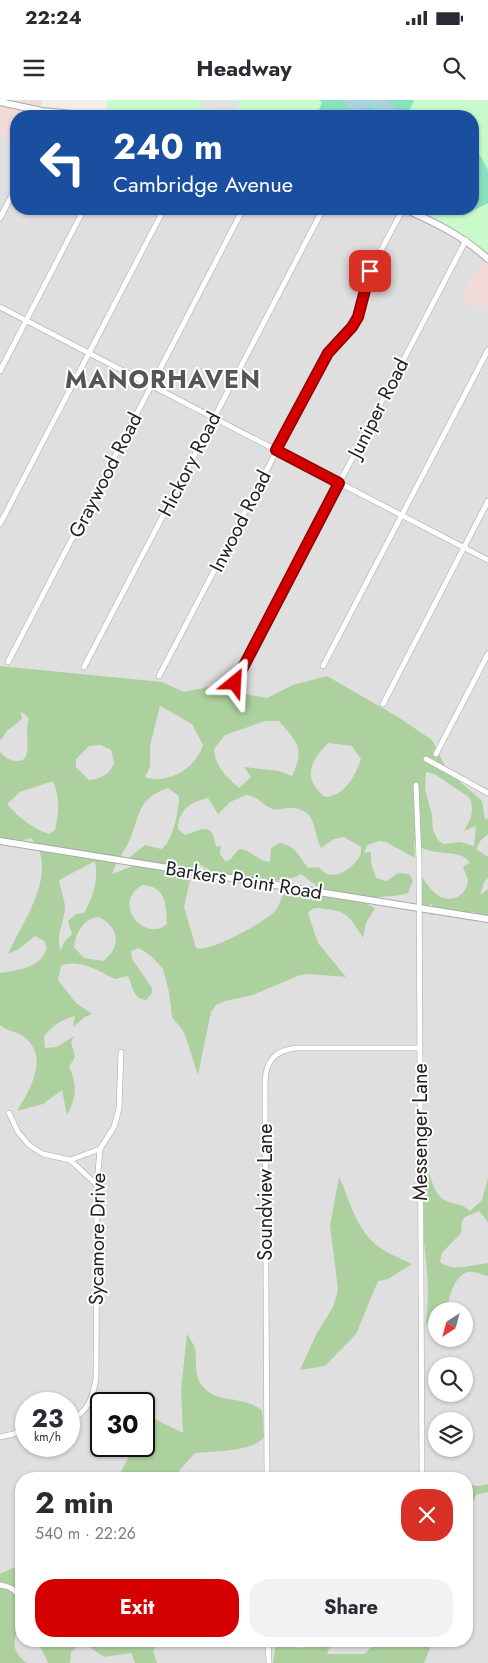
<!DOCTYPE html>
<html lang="en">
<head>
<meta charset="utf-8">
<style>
  :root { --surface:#fff; --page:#f2f2f3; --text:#2b2b33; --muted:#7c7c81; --accent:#d40000 }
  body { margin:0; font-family:Jost,sans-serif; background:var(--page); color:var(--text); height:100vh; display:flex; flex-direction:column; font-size:19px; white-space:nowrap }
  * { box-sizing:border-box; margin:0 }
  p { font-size:16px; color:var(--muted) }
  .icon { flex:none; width:28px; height:28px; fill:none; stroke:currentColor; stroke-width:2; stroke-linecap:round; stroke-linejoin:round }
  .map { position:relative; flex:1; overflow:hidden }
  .sheet { position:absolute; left:15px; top:1372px; width:458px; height:175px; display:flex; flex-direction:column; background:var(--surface); border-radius:20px; box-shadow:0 1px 4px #0004 }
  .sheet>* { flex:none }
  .hud { position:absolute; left:10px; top:10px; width:469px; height:105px; border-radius:20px; box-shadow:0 1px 4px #0004; background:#1a4fa0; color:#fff; overflow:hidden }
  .needle { width:32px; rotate:216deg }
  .fabs { position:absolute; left:428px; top:1202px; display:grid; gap:10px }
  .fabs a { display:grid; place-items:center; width:45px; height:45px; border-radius:50%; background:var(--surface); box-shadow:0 1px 4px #0004; font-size:25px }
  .speed { position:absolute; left:15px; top:1292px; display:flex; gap:10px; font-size:25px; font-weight:700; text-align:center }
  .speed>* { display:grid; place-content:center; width:65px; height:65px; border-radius:50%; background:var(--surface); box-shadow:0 1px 4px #0004; line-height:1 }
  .speed small { font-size:12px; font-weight:400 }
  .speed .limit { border:2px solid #111; border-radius:8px; background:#fff; color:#111 }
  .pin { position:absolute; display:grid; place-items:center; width:42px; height:42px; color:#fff; margin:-21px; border-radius:10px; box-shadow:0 2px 8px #0006 }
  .me { position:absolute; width:55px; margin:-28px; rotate:27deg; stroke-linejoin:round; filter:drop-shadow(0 0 4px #0008) }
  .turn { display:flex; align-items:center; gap:18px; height:105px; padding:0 20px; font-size:22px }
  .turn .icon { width:65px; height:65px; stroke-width:2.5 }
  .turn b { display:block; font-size:35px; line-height:42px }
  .round { display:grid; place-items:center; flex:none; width:52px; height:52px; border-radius:20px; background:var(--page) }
  .head { display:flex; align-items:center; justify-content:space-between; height:85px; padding:0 20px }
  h1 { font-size:30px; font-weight:700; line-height:38px }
  .button { display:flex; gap:10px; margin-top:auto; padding:10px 20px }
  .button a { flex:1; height:58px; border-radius:20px; background:var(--accent); color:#fff; font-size:20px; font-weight:700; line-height:58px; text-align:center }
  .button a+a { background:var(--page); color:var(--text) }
  .status { display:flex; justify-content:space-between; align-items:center; height:35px; padding:0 25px; background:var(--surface); direction:ltr }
  .status svg { height:14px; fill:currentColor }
  header { display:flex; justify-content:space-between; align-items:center; height:65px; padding:0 20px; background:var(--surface); font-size:22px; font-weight:700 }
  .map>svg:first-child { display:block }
</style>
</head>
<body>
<div class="status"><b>22:24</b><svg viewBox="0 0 49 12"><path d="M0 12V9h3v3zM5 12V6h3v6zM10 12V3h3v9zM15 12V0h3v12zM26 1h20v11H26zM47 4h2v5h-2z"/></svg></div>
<header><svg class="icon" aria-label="menu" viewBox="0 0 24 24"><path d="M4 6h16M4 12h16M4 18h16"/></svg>Headway<svg class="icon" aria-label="search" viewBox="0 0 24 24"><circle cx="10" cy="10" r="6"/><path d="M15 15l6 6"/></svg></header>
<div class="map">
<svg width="488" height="1563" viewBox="0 0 488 1563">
  <rect width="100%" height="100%" fill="#f2efe9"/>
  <path fill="#e0dfdf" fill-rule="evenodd" d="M0,34L16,43V109H405L453,131L488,159V1563H0ZM436,1211H464V1239H436ZM436,1266H464V1294H436ZM26,1304H69V1346H26ZM101,1304H144V1346H101ZM436,1321H464V1349H436ZM21,1379H466V1541H21Z"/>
  <g fill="#f2dad9">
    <polygon points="0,0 42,0 40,10 93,16 16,16 16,43 0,34"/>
    <polygon points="485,156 488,159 488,206 485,204 482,210 460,198"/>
  </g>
  <g fill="#add19e" fill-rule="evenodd">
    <path d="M0,566L162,582L184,592L208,587L267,598L293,585L327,576L398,617L432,640L447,670L482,701L485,719L488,718V734L481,740L476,749L488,757V778L484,782L480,795L488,789V817L474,812H439L431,816L432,804L419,809L421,775C425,782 430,789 436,794C450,805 467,796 468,780L463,767L470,763C460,746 428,760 414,741L415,758L386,742L380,741L367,745L364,753L371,752V763L376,778L387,781L398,773L409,774L413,780L408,793C394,798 375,794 363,802L375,808L366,823L363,838C352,820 348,811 326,809C318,808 314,806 308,813L318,843L346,877L309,874L300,875L253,895L225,901L216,905L211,912L198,975L184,932L172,917L169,892L163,869L151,856L139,848L131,851L132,859L152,888V893L146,900C132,898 133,886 128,876L115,879C98,871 80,858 61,866L58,880L76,903L92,914L85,917L73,927L75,916C61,920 52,925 44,937L45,948L57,947L74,936L71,942L75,957L69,967C78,984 76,999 67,1015L62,990L43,1004L17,1011C30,989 50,957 24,937C17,931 8,932 0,925V873C18,870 42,868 47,847L44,841L35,836L19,849L8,854C22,823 61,770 31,738L14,743L0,741V652C4,657 10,661 17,661C35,662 23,631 29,619L21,611L22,619L7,631L0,641ZM160,606L192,624L203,645C196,668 168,685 145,677L150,667V646ZM265,621H279C298,643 305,649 292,676L279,671L244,667L251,677L239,688C227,677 215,667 214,649L225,635ZM328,643L352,646L361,659C355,676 345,696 325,697C302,679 310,661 328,643ZM101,645L111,650L114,663C110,674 101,679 89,680L76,667V659L89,646ZM426,672L436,675L470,698C474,713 471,719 464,731L476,726L474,746L460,742L443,744L438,740L433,730L432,715L425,689ZM53,681C60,699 59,711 55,730L49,734C33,729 18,717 7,704L20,692ZM168,688L179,696C179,709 173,743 161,749L145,745L130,757L143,762L112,774C116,761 125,751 130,739C141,713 137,699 168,688ZM246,695C258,696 262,705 273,709C280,711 286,707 292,708C318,710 312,730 321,748L334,739L344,737L361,747V754C354,768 332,785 319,767L308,768C298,755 297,747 280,743L271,748L270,762C255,760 254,752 241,749L238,750L230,760L225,761L220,754L221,746L217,747C215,743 214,739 213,735C207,722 193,734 185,735L178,729C178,710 192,701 208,698L218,714L230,702ZM95,761C99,779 93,797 84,813L76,814L68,821L72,834L64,842L61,851C55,836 64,823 65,808C65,799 60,789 59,780ZM200,765C206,767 211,772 217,773C241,778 280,787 301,774L317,786L312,791L285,793C280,798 280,805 276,810C267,821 208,854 196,848L184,807L192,772ZM142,785C166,786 166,804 167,824C149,841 119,813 133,793C135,790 139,787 142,785ZM99,817C119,827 122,847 103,861L84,858L74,847C76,832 84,818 99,817Z"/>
    <path d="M429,1073C433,1084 436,1098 449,1102C458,1105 462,1104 470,1111L482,1100L488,1078V1122L479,1111L465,1117L462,1121L461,1133L442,1153L440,1162C452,1172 473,1165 488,1163V1176C482,1175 474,1171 468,1172C454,1175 448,1200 447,1211H436V1215L426,1225C426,1214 428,1204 428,1193C428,1154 415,1112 429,1073Z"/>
    <path d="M339,1077C349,1098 355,1124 371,1140C382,1152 398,1157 412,1164L388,1179L378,1181L356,1234L325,1266L300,1270L316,1235L333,1207L338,1190L330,1126Z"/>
    <path d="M187,1234C190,1239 193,1243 195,1248C197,1259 194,1273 200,1283C217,1307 243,1293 262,1311L264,1337C253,1352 213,1351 195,1353L179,1371L183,1379H115L118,1378L134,1346H144V1327L149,1316L183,1333L181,1290Z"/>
    <polygon points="488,1384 488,1392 476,1395 469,1409 466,1406 466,1385 480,1386"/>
    <path d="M19,1461L21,1516L19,1514C18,1536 6,1548 27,1563H0V1474L15,1467Z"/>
    <polygon points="38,1541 158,1541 153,1551 157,1563 135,1563 131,1553 104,1557 82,1542 71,1552 70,1563 48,1563"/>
    <polygon points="276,1541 284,1541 294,1547 302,1548 318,1541 332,1541 327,1554 365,1554 376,1541 429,1541 430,1548 424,1563 273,1563"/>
  </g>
  <polygon fill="#c8facc" points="107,0 488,0 488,159 466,139 405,109 472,109 472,16 106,16"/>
  <g fill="#88e0be">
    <polygon points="318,0 414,0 407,16 319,16 317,15 322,2"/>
    <polygon points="473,42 488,70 488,103 463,116 459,109 472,109"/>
  </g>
  <polygon fill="#e2e2e2" points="201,0 239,1 238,11 234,12 234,16 221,15 219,10 200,8"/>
  <polygon fill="#aad3df" points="343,0 387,0 394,7 395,15 375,16 373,7 370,6 358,13 351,11"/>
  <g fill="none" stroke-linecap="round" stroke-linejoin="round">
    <defs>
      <g id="minor">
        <polyline points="0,118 16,87"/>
        <polyline points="0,207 488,460"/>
        <polyline points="0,271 84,109"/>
        <polyline points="0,424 164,109"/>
        <polyline points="8,562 243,109"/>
        <polyline points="323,566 488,250"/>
        <polyline points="84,567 323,109"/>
        <polyline points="159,576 328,253 352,227 358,217 370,171 403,109"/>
        <polyline points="235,583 466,140"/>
        <polyline points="383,604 488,401"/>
        <polyline points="436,654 488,554"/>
        <polyline points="426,659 488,693"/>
        <polyline points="416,685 419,759 422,1379"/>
        <polyline points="9,1013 18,1032 29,1045 43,1054 70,1060 96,1084"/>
        <polyline points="70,1060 100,1049"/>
        <path d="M69,1321C88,1312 93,1298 96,1278L97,1084L100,1049L114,1027L119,1009L121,952"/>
        <polyline points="0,1337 26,1331"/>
        <path d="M267,1379L265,981C266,960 276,950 297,948H419"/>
        <path d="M0,1485C12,1487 18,1491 21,1502"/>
        <polyline points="268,1541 269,1563"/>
      </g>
      <g id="tertiary">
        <polyline points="0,2 42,11 93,16"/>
        <path d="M405,109C436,123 463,136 488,159"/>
        <polyline points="0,741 488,819"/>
      </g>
    </defs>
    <use href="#minor" stroke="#a9a9a9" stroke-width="6"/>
    <use href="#tertiary" stroke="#a9a9a9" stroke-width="8"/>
    <use href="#minor" stroke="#fff" stroke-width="5"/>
    <use href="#tertiary" stroke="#fff" stroke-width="6"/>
  </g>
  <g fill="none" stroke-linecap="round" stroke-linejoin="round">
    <defs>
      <polyline id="route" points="235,583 339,383 276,350 328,253 352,227 358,217 370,171"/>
    </defs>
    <use href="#route" stroke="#8a0000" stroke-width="12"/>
    <use href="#route" stroke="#d40000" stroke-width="9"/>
  </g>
  <g text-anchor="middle" stroke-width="4" stroke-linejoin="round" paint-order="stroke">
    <g font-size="20" fill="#222" stroke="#fff">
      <text transform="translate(378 308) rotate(-63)" y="7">Juniper Road</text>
      <text transform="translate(189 364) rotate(-63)" y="7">Hickory Road</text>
      <text transform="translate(105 375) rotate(-63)" y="7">Graywood Road</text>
      <text transform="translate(240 421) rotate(-63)" y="7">Inwood Road</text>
      <text transform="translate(244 780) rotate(9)" y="7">Barkers Point Road</text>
      <text transform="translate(420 1032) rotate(-90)" y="7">Messenger Lane</text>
      <text transform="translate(265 1092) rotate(-90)" y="7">Soundview Lane</text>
      <text transform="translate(97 1139) rotate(-89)" y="7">Sycamore Drive</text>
    </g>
    <g font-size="25" font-weight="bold" letter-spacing="1" fill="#555" stroke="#fff">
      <text x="163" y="288">MANORHAVEN</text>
    </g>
  </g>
</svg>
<div class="fabs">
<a><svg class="needle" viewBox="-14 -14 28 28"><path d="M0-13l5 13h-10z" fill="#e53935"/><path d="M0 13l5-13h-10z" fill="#7c7c81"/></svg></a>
<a><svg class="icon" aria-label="search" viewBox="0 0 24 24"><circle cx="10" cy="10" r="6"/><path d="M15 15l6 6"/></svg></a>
<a><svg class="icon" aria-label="layers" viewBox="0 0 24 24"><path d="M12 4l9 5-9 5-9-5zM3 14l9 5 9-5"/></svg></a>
</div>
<div class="speed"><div>23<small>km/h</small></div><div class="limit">30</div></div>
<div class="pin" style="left:370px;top:171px;background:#d93025"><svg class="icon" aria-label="arrive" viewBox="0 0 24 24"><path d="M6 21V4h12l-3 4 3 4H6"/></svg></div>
<svg class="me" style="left:235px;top:583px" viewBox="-20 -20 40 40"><path d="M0-17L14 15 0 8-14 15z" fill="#d40000" stroke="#fff" stroke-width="4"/></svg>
<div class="hud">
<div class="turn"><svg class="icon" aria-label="left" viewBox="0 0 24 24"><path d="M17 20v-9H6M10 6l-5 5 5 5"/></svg><div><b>240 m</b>Cambridge Avenue</div></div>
</div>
<section class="sheet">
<div class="head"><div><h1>2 min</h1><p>540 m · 22:26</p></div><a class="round" style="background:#d93025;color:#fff"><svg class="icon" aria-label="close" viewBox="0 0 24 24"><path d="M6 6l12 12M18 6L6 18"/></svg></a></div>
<div class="button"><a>Exit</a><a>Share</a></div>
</section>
</div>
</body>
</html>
